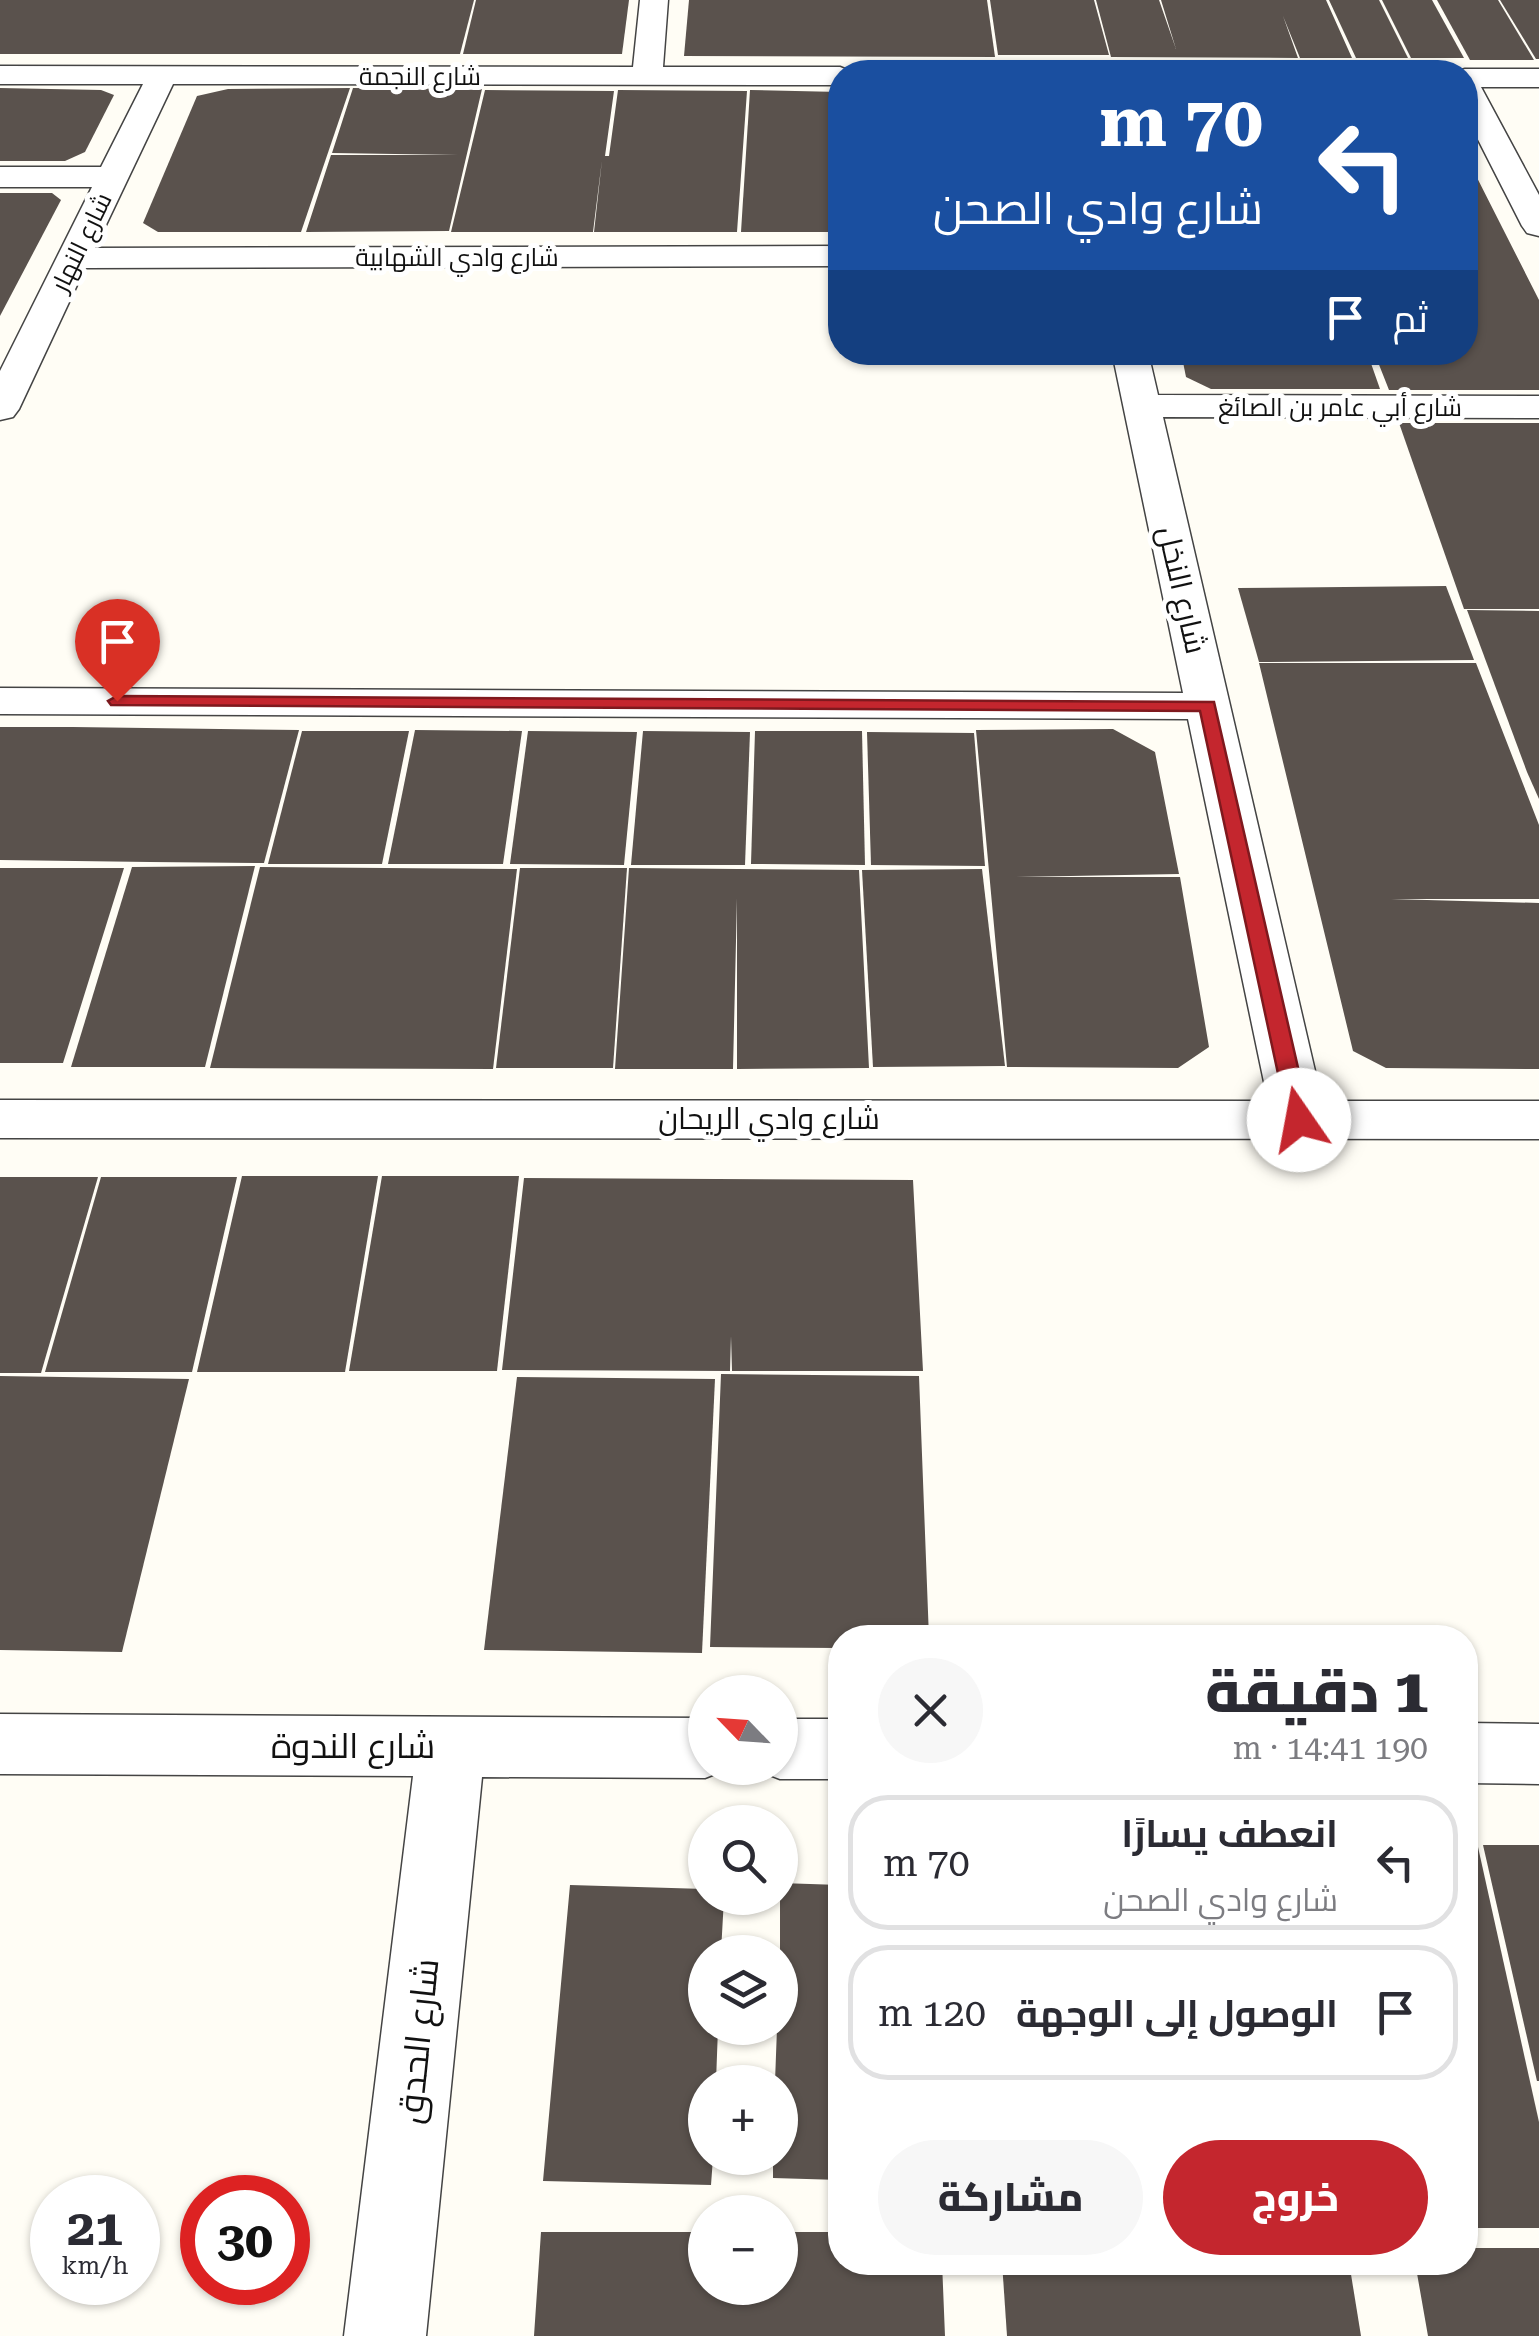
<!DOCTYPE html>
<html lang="ar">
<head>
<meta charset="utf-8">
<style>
  :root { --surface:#fff; --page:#f7f7f7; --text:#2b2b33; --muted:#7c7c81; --line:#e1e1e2; --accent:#c4262e }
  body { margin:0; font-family:"Roboto Serif",Cairo,serif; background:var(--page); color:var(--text); direction:rtl; height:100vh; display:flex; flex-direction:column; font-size:38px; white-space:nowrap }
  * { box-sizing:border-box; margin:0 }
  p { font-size:32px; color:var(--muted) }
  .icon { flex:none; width:55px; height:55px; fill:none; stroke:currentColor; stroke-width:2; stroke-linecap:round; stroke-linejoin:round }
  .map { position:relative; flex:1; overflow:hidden; direction:ltr }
  .drawer { position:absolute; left:828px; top:1625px; width:650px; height:650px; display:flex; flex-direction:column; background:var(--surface); border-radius:40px; box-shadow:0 2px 8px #0004; direction:rtl }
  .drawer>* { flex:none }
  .banner { position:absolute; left:828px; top:60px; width:650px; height:305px; border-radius:40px; box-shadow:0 2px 8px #0004; direction:rtl; background:#1a4fa0; color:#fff; overflow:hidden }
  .needle { width:65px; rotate:295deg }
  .buttons { position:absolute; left:688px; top:1675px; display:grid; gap:20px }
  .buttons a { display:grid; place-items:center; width:110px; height:110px; border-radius:50%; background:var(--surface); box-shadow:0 2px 8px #0004; font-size:50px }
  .speed { position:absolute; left:30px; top:2175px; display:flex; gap:20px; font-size:50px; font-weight:700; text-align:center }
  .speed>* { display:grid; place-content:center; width:130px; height:130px; border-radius:50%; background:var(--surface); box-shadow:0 2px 8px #0004; line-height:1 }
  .speed small { font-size:25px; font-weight:400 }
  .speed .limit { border:15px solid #d22; background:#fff; color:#111 }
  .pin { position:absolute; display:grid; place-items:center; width:85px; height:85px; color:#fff; margin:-102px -42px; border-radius:50% 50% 50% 0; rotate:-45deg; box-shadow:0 0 10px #0007 }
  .pin .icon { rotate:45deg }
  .me { position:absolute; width:110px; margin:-55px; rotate:348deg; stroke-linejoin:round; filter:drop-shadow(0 0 8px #0008) }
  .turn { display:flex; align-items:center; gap:35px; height:210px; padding:0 50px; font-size:45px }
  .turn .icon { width:130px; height:130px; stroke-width:2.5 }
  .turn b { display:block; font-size:70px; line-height:85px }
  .then { display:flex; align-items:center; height:95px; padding:0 50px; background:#0003; gap:20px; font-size:38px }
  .round { display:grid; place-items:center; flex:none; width:105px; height:105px; border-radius:52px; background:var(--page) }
  .summary { display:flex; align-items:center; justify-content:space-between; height:170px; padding:0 50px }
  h1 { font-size:60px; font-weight:800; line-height:75px }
  .button { display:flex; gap:20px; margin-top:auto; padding:20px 50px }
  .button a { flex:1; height:115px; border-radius:60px; background:var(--accent); color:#fff; font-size:40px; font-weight:800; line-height:115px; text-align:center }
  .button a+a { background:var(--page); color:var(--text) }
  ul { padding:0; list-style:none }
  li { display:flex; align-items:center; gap:30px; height:135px; margin:0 20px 15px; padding:0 30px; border:5px solid var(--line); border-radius:40px }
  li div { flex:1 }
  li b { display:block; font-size:38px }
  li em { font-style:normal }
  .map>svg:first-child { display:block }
</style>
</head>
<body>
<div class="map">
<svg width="1539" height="2336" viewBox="0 0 1539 2336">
  <rect width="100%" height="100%" fill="#fffdf5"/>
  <g fill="#5a524d">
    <polygon points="0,0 474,0 460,54 0,54"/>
    <polygon points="476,0 629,0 622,54 463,54"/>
    <polygon points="689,0 987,0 995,57 684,56"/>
    <polygon points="990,0 1094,0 1109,55 998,55"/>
    <polygon points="1096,0 1159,0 1176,49 1161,0 1326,0 1352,58 1300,58 1283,16 1298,58 1111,57"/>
    <polygon points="1329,0 1379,0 1408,58 1356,58"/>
    <polygon points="1382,0 1432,0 1464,58 1411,58"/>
    <polygon points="1437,0 1498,0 1534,60 1470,60"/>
    <polygon points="1500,0 1539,0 1539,59 1536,59"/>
    <polygon points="0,88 101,90 114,95 85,152 65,161 0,161"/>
    <polygon points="350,88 301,232 158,232 143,223 197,96 228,89"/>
    <polygon points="353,88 482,89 449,231 306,232 331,155 458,155 332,153"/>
    <polygon points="485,90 614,91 605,156 609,156 618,90 747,91 737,232 594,232 602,160 593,232 451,232"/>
    <polygon points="750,90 840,92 840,232 741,232"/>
    <polygon points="1465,154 1539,300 1539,390 1389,390 1374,352 1465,352"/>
    <polygon points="0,193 52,193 61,200 0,316"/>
    <polygon points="1181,352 1367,352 1380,389 1211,389 1186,377"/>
    <polygon points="1399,423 1539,423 1539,609 1464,609"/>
    <polygon points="1446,586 1474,660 1259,662 1238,588"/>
    <polygon points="1467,610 1539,611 1539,799 1527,772"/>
    <polygon points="1259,663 1476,663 1539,825 1539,899 1391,899 1539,903 1539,1069 1386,1068 1353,1051"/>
    <polygon points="0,727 73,727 299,730 264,863 150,862 0,860"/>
    <polygon points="1113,729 1155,752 1179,874 1012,877 1180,877 1209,1047 1178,1068 1007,1067 976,730"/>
    <polygon points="415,730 522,731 503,864 388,864"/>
    <polygon points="302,731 409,731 382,864 268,864"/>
    <polygon points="528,731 637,732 624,865 510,864"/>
    <polygon points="643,731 750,732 745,865 631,865"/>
    <polygon points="755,731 862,731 865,865 751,864"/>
    <polygon points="867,732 974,733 985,866 871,865"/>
    <polygon points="255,866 205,1067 71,1067 132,867"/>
    <polygon points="260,867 517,869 493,1069 210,1068"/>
    <polygon points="0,868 124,868 63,1063 0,1063"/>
    <polygon points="520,868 627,868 613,1068 496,1068"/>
    <polygon points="629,868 859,870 869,1068 737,1069 737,898 733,1069 615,1069"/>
    <polygon points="982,869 1005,1066 873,1067 862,870"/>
    <polygon points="242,1176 378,1176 345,1372 197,1372"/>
    <polygon points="382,1176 519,1176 497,1371 349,1371"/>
    <polygon points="0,1177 98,1177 41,1373 0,1373"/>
    <polygon points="101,1177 237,1177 192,1372 45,1372"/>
    <polygon points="524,1178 913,1180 923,1371 732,1371 731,1336 730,1371 502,1370"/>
    <polygon points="721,1374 919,1376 929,1638 840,1638 840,1648 710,1647"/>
    <polygon points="0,1376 189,1379 122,1652 0,1650"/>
    <polygon points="517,1377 715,1379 702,1653 484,1650"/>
    <polygon points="1483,1845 1539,1845 1539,2081 1537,2081"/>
    <polygon points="1465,1847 1478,1847 1539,2122 1539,2228 1465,2228"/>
    <polygon points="780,1883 840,1885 840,2180 773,2178 773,2158 780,2158 780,2082 775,2082 777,2028 780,2028"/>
    <polygon points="570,1885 705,1889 705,1898 724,1898 721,1952 705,1952 705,2028 718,2028 716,2082 705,2082 705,2158 713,2158 711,2185 543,2181"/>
    <polygon points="541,2232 705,2232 705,2288 780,2288 780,2232 840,2232 840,2262 942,2262 945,2336 534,2336"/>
    <polygon points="1465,2248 1539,2248 1539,2336 1428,2336 1415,2262 1465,2262"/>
    <polygon points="1002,2262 1349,2262 1361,2336 1007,2336"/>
  </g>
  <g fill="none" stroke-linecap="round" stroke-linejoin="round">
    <defs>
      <g id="minor">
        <polygon points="640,0 668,0 663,67 840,67 852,72 840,72 840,85 173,84 95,248 840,246 840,266 85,268 19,409 13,417 0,420 0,371 92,187 0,187 0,167 101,167 143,84 0,84 0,66 633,67"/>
        <polygon points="1465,69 1539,69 1539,87 1481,87 1539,195 1539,236 1527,233 1522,226 1465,114 1465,72 1454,72"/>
        <polygon points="1112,352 1148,352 1158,395 1539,396 1539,418 1163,417 1322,1101 1539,1101 1539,1139 0,1138 0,1100 1268,1101 1188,719 0,714 0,688 1183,693"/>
        <polygon points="0,1714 705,1718 705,1768 730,1768 705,1778 482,1777 426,2336 344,2336 413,1776 0,1774"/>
        <polygon points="780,1719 840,1719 840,1779 780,1779 756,1770 755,1768 780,1768"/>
        <polygon points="1465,1723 1539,1724 1539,1784 1465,1783"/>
      </g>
    </defs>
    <use href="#minor" stroke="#444" stroke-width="3"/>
    <use href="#minor" fill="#fff" fill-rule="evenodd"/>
  </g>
  <polygon fill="#c4262e" stroke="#7f191e" stroke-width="2.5" points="117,696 1214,702 1310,1120 1299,1127 1288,1120 1200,711 111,705 108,701"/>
  <g text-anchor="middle" stroke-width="10" stroke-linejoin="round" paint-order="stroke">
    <g font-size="25" fill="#111" stroke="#fff">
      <text x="420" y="85">شارع النجمة</text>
      <text transform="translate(81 242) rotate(-64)" y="9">شارع النهار</text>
      <text x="457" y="266">شارع وادي الشهابية</text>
      <text x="1340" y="416">شارع أبي عامر بن الصائغ</text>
    </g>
    <g font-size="30" fill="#111" stroke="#fff">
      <text transform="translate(1182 590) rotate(77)" y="10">شارع النخل</text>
      <text x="769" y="1129">شارع وادي الريحان</text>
    </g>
    <g font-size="35" fill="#111" stroke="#fff">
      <text x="353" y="1758">شارع الندوة</text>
      <text transform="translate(418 2041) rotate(-84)" y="12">شارع الحدق</text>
    </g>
  </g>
</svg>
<div class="buttons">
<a><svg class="needle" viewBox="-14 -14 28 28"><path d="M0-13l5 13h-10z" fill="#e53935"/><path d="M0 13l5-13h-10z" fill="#7c7c81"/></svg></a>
<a><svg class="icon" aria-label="search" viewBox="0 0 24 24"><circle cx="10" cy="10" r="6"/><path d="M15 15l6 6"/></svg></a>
<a><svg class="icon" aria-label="layers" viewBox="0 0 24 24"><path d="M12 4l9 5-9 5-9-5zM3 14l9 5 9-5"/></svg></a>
<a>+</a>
<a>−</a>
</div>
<div class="speed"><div>21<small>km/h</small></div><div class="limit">30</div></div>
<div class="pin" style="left:117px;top:701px;background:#d93025"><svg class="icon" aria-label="arrive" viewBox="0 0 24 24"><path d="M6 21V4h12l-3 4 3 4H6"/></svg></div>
<svg class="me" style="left:1299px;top:1120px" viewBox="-20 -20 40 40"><circle r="19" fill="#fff"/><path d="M0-13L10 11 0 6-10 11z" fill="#c4262e"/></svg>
<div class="banner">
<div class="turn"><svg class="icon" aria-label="left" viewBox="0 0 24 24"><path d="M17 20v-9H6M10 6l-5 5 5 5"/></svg><div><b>70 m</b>شارع وادي الصحن</div></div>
<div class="then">ثم<svg class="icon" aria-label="arrive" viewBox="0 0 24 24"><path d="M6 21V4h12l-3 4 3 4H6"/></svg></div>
</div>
<section class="drawer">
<div class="summary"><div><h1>1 دقيقة</h1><p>190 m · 14:41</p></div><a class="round"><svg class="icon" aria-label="close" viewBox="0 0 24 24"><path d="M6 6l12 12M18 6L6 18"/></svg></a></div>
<ul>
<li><svg class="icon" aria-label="left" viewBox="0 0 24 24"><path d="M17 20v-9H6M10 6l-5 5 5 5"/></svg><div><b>انعطف يسارًا</b><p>شارع وادي الصحن</p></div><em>70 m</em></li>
<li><svg class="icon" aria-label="arrive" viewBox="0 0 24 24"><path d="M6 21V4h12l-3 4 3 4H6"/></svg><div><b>الوصول إلى الوجهة</b></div><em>120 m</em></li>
</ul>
<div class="button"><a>خروج</a><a>مشاركة</a></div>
</section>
</div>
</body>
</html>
